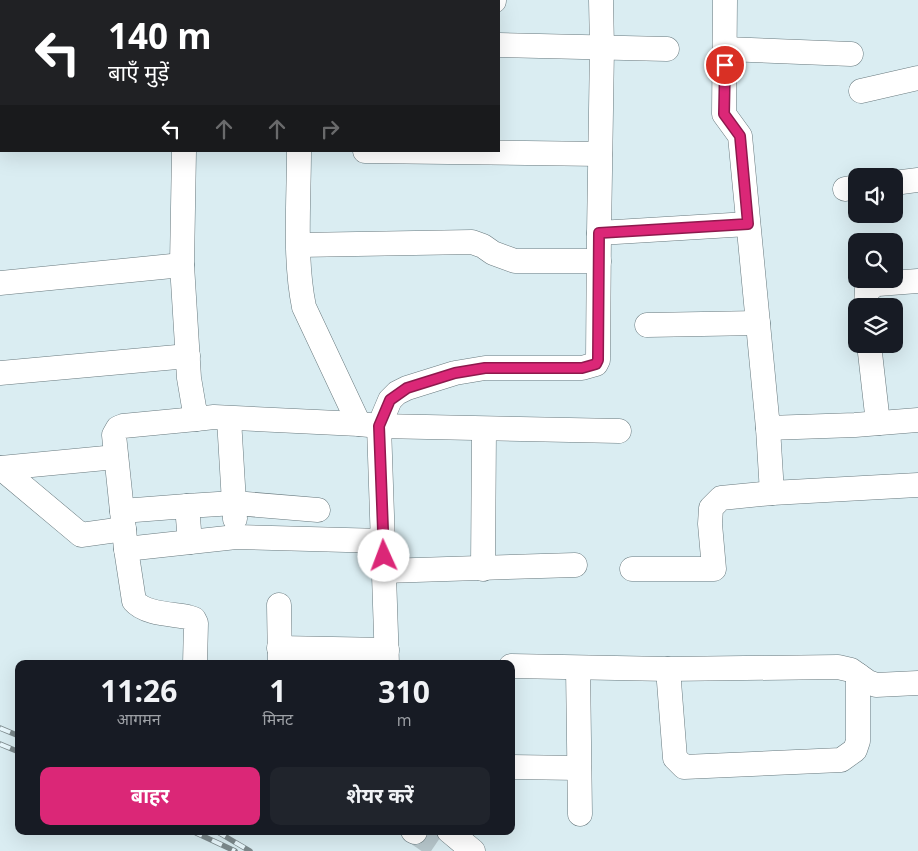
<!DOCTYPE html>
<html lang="hi">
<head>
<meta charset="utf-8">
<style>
  :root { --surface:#171b24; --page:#20242c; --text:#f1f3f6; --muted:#9ea1a6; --accent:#db2777 }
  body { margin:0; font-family:"Open Sans","Noto Sans Devanagari",sans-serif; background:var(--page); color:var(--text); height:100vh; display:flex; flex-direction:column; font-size:19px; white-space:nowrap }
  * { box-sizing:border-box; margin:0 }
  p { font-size:16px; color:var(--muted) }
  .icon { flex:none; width:28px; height:28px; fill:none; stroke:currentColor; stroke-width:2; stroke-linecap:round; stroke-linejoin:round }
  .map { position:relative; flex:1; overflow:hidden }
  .details { position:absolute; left:15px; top:660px; width:500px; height:175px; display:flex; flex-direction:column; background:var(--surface); border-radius:10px; box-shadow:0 5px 20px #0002 }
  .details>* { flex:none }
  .hud { position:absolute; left:0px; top:0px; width:500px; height:152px; box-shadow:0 5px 20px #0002; background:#202124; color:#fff; overflow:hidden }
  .tools { position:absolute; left:848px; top:168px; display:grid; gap:10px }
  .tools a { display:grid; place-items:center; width:55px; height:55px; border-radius:10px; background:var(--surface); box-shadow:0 5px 20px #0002; font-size:25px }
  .pin { position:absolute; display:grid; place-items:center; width:42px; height:42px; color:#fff; margin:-21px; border:2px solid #fff; border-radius:50%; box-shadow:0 1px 5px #0007 }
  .me { position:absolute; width:55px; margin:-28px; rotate:358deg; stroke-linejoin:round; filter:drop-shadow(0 0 4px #0008) }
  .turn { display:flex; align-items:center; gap:18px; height:105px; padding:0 25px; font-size:22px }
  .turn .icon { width:65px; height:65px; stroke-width:2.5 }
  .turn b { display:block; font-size:35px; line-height:42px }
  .lanes { display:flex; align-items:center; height:48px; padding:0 25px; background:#0003; justify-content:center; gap:25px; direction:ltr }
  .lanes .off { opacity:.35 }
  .eta { display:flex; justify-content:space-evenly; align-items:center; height:85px; text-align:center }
  .eta b { font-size:30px; font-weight:700; line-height:35px }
  .primary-button { display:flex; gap:10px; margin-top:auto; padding:10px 25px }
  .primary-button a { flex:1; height:58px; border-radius:10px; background:var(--accent); color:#fff; font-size:20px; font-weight:700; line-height:58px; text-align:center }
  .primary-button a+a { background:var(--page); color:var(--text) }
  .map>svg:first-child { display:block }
</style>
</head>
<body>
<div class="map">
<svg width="918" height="851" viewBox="0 0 918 851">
  <rect width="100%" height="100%" fill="#daedf2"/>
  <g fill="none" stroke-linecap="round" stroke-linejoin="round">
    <polyline stroke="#b7c7cc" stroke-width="24" stroke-dasharray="24 12" stroke-linecap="butt" points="415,832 443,851"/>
    <defs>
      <g id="minor">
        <polyline points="299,0 299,1"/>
        <polyline points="494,0 494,1"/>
        <polyline points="601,0 602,48 599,233 748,224"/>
        <polyline points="725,0 724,114 740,136 768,428 855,425 918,420"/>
        <polyline points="188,1 188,0"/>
        <polyline points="499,45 667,49"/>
        <polyline points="725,49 851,54"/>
        <polyline points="861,91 918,78"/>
        <polyline points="0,96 1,96"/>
        <polyline points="184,151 182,265 189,378 196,419 214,417 359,424 379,426 619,431"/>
        <path d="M299,151C299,201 294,258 304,307L359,424"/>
        <polyline points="365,151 600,154"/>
        <polyline points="894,183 918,180"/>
        <polyline points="845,189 856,187"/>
        <polyline points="299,245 472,242 483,246 493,253 515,261 599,261"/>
        <polyline points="0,283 182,265"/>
        <polyline points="866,306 867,289 878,284 918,281"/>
        <polyline points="647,325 758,323"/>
        <polyline points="869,344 878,423"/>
        <polyline points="0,373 188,356"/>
        <polyline points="229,419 235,519"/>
        <polyline points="768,428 772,493"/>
        <polyline points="0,468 116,457"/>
        <polyline points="1,468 81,535 124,529"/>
        <polyline points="187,506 234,503 318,510"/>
        <polyline points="122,511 187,506 190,542"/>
        <polyline points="126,549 236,537 383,541"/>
        <polyline points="483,569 484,429"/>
        <polyline points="632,569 714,569 710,524 711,508 721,498 772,493 918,485"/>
        <polyline points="384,571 575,565"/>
        <polyline points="279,605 280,664"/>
        <polyline points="279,648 387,650"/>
        <path d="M195,664L196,623L194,619L188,617C172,614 145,614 134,601L126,549L114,435L118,428L123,426L196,419"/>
        <polyline points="387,664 379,426 390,400 397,393 407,388 455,373 485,368 582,368 596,364 598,360 599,233"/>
        <polyline points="511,666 668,669 838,667 851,670 868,682 876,685 918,683"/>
        <polyline points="578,668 580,814"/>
        <polyline points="668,669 675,758 684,767 841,760 855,750 858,741 858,675"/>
        <polyline points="511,767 579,768"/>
        <polyline points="413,831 415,832"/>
        <polyline points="449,831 473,851"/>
      </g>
    </defs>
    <use href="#minor" stroke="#68797e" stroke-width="25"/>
    <use href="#minor" stroke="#fff" stroke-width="24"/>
    <defs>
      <g id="rail">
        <polyline points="0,728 19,736"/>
        <polyline points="0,744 19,752"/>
        <polyline points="192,831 235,851"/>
        <polyline points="216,831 250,851"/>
      </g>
    </defs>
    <use href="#rail" stroke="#7c898c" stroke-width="5.5"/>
    <use href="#rail" stroke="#eaf9fe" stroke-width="4" stroke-dasharray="11" stroke-linecap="butt"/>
  </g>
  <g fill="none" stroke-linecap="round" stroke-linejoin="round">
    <defs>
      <polyline id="route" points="384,556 379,426 390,400 407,388 455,373 485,368 582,368 596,364 598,360 599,233 748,224 740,136 724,114 725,65"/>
    </defs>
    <use href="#route" stroke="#8e194d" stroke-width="12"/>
    <use href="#route" stroke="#db2777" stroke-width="9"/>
  </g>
</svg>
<div class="tools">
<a><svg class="icon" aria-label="sound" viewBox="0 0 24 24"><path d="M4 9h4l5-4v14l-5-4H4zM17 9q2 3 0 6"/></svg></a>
<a><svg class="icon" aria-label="search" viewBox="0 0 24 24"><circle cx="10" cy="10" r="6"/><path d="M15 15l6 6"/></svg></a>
<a><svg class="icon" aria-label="layers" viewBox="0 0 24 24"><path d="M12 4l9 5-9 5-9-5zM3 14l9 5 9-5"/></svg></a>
</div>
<div class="pin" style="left:725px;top:65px;background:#d93025"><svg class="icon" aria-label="arrive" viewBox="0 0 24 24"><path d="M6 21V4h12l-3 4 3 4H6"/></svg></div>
<svg class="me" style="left:384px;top:556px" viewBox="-20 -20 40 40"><circle r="19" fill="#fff"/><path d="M0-13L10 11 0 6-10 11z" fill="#db2777"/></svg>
<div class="hud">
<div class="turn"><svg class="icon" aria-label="left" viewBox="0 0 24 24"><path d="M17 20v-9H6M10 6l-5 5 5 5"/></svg><div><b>140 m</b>बाएँ मुड़ें</div></div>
<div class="lanes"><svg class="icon" aria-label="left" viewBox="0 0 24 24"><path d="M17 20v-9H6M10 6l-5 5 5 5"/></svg><svg class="icon off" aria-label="ahead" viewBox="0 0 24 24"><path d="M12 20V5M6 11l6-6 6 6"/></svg><svg class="icon off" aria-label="ahead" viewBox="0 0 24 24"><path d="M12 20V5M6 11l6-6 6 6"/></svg><svg class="icon off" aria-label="right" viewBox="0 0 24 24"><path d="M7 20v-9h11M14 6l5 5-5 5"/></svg></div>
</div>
<section class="details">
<div class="eta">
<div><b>11:26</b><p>आगमन</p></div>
<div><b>1</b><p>मिनट</p></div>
<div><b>310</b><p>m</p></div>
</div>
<div class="primary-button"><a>बाहर</a><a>शेयर करें</a></div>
</section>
</div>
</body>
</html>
